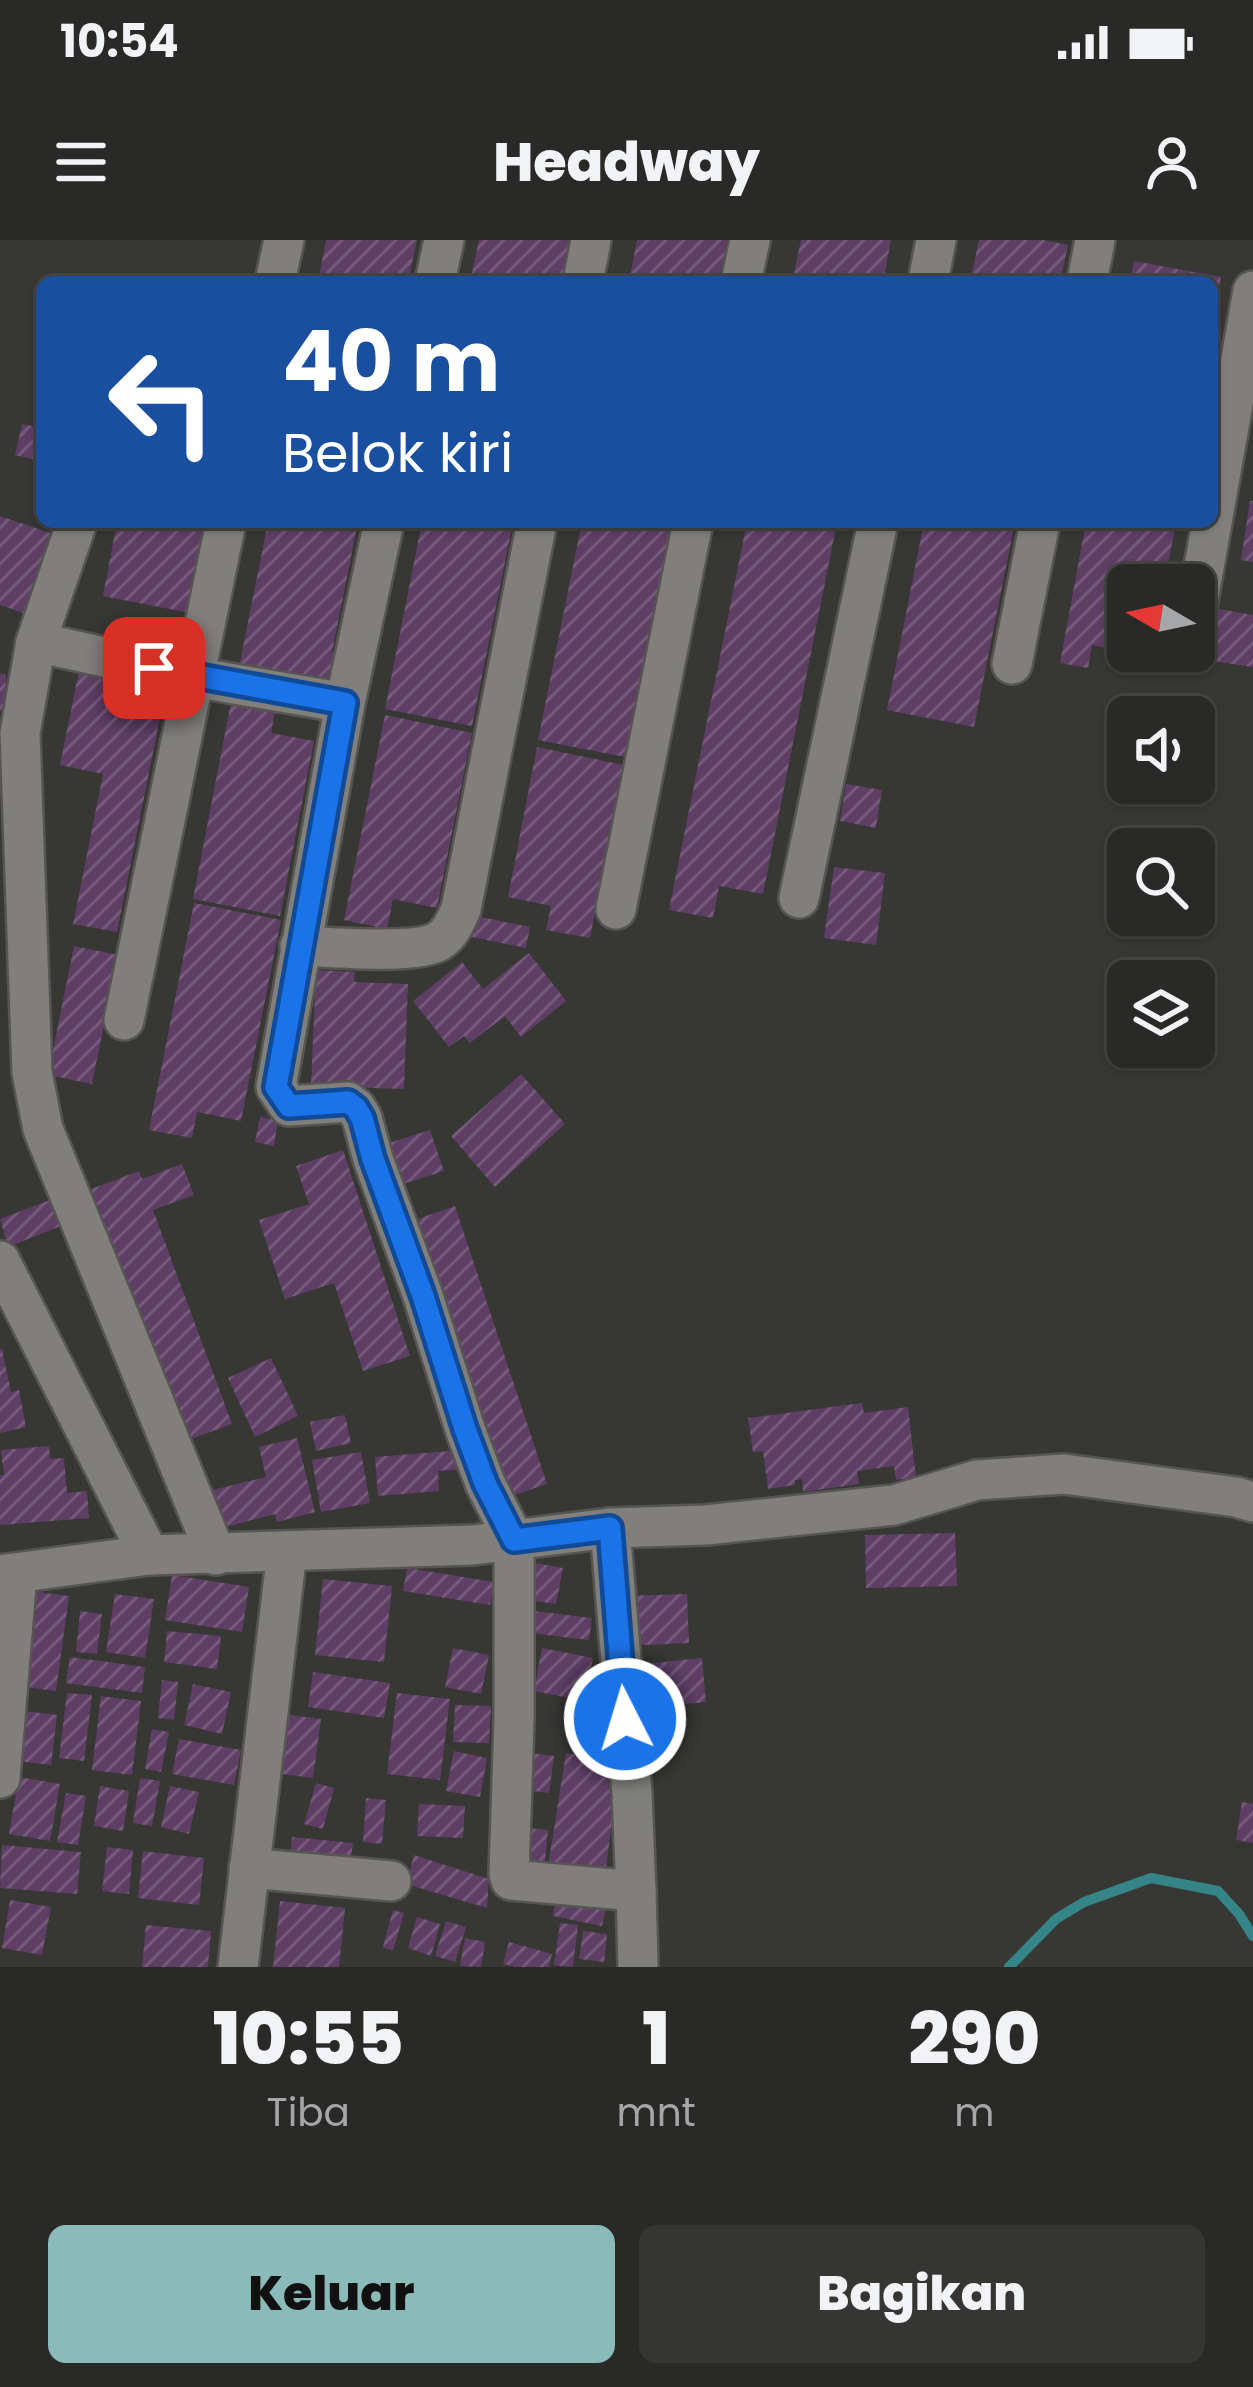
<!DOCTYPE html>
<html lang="id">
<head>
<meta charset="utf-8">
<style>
  :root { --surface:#292927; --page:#353533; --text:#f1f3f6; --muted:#a5a6a7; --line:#454544; --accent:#8bbbb9 }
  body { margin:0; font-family:Poppins,sans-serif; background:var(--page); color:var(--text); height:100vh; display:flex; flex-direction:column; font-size:45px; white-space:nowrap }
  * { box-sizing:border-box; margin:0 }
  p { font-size:39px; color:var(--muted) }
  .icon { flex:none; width:66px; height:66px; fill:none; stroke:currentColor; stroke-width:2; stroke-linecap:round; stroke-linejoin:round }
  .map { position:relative; height:1727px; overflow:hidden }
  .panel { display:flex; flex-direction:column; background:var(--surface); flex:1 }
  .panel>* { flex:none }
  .guide { position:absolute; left:36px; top:36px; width:1182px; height:252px; border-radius:18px; box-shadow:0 3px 9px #0004,0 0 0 3px var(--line); background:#1a4fa0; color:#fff; overflow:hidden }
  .needle { width:78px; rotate:279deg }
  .buttons { position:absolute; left:1107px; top:324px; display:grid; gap:24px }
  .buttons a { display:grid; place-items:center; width:108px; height:108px; border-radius:18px; background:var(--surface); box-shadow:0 3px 9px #0004,0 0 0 3px var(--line); font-size:60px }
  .pin { position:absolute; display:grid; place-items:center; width:102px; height:102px; color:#fff; margin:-51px; border-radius:24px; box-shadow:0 6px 18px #0006 }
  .me { position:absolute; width:132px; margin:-66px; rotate:355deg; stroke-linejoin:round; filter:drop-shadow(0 0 9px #0008) }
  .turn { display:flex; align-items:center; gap:42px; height:252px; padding:0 48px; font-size:54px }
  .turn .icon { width:156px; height:156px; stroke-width:2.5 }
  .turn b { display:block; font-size:84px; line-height:102px }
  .eta { display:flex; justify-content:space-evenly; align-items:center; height:204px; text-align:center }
  .eta b { font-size:72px; font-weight:800; line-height:84px }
  .cta { display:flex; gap:24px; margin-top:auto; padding:24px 48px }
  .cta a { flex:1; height:138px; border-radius:18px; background:var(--accent); color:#111; font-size:48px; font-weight:800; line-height:138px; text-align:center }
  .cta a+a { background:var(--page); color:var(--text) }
  .status { display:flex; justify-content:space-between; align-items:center; height:84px; padding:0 60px; background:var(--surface); direction:ltr }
  .status svg { height:33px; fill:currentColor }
  header { display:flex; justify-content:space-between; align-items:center; height:156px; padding:0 48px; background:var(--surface); font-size:54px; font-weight:800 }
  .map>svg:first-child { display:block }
</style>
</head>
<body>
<div class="status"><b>10:54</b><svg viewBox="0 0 49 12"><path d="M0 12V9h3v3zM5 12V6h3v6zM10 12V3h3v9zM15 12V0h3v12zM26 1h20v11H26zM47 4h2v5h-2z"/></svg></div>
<header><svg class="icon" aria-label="menu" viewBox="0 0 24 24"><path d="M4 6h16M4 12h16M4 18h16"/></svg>Headway<svg class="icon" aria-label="person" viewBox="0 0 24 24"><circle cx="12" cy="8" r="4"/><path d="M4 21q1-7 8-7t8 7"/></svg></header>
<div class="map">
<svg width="1253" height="1727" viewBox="0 0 1253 1727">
  <defs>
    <pattern id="building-hatch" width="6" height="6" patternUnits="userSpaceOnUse" patternTransform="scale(3)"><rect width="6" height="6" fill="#5f3e66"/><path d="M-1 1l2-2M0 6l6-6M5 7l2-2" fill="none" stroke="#765a7c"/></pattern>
  </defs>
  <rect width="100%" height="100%" fill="#373734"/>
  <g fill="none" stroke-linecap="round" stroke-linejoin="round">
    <polyline stroke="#358588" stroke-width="10" points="1009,1727 1056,1679 1084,1662 1151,1638 1218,1651 1239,1674 1253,1696"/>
  </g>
  <g fill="url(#building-hatch)">
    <polygon points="326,0 417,0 408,42 318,42"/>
    <polygon points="479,0 569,0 561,42 470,42"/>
    <polygon points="637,0 727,0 719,42 629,42"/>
    <polygon points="801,0 891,0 883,42 792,42"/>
    <polygon points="979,0 1043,0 1068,5 1060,42 970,42"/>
    <polygon points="1134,21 1221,37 1214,73 1212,73 1212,42 1130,42"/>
    <polygon points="22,184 42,188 42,221 15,215"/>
    <polygon points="1250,261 1253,261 1253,322 1241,320"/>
    <polygon points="0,276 59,296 32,376 0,365"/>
    <polygon points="117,282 208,282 190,373 103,356"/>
    <polygon points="268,282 358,282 332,412 342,414 335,451 238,432"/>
    <polygon points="422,282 513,282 472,486 385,469"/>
    <polygon points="582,282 673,282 625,517 538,500"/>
    <polygon points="747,282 837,282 763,654 719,646 713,678 669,670"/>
    <polygon points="924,282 1015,282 974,487 887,470"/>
    <polygon points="1086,282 1176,282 1164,345 1128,345 1128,412 1092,405 1088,428 1060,423"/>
    <polygon points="1214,368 1253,375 1253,427 1205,420"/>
    <polygon points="79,431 166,448 117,692 73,684 103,534 60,525"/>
    <polygon points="0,434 6,434 5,471 0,471"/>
    <polygon points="232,457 276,466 271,493 314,501 280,676 193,659"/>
    <polygon points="385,475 472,493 437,668 393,659 387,689 344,680"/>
    <polygon points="537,507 624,525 590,698 546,690 551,666 508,657"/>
    <polygon points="846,544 882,550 876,588 840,581"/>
    <polygon points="834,627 885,633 876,705 824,698"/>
    <polygon points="194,663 281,680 241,881 197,872 192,898 149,890"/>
    <polygon points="476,676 530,687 526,708 472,697"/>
    <polygon points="74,706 118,715 92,844 48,835"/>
    <polygon points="529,713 566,761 521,797 505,776 470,803 464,796 449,807 413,761 462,722 483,749"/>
    <polygon points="316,730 355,732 354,742 408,744 404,849 311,846"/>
    <polygon points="521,834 565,884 495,947 451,896"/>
    <polygon points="260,877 278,880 274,906 255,902"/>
    <polygon points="430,890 444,931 397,946 383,905"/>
    <polygon points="343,910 410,1116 363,1131 334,1043 285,1059 259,980 309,964 296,926"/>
    <polygon points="182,924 194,955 153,970 232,1184 183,1202 91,949 139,931 142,939"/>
    <polygon points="50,960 61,986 8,1007 0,979"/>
    <polygon points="455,966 547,1244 500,1260 409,982"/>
    <polygon points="0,1109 2,1109 11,1152 19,1150 26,1187 0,1193"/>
    <polygon points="271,1118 298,1176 255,1197 228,1138"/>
    <polygon points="862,1163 864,1173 908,1167 916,1237 896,1240 894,1226 857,1231 859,1244 803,1252 802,1239 795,1240 795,1245 768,1249 763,1211 753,1212 748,1178"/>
    <polygon points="345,1175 351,1203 316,1211 310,1182"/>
    <polygon points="297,1198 315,1272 277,1282 275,1274 217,1289 208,1251 266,1237 259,1207"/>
    <polygon points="49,1206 50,1219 64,1218 67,1253 87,1251 89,1278 0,1285 0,1235 4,1235 1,1210"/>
    <polygon points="462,1210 463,1229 438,1231 439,1251 378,1256 375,1217"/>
    <polygon points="361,1212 370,1263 321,1272 312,1220"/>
    <polygon points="955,1293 957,1346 866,1348 865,1295"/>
    <polygon points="529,1322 563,1328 556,1364 522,1359"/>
    <polygon points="407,1328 494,1342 490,1365 403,1351"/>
    <polygon points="172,1335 249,1347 242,1392 165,1380"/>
    <polygon points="323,1339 392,1346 384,1422 315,1415"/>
    <polygon points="31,1351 69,1356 56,1451 18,1446"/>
    <polygon points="115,1354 154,1359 145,1418 106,1412"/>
    <polygon points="687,1354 689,1403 624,1406 623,1356"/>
    <polygon points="525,1370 592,1378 589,1400 522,1392"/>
    <polygon points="80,1371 102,1374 97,1414 76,1412"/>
    <polygon points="167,1391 221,1396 217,1429 164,1422"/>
    <polygon points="453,1408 489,1415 481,1454 445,1447"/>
    <polygon points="542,1408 593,1418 584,1461 534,1451"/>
    <polygon points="70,1417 145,1427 142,1453 66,1443"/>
    <polygon points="702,1418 706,1462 647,1468 643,1424"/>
    <polygon points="313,1432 390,1443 384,1478 308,1467"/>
    <polygon points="162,1440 178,1442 174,1480 158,1478"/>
    <polygon points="193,1444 231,1452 222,1494 184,1485"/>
    <polygon points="67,1453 92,1455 84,1521 59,1518"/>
    <polygon points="397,1453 450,1459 440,1540 387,1534"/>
    <polygon points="101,1456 141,1461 132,1535 92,1530"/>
    <polygon points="455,1465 491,1466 489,1503 453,1502"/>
    <polygon points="16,1470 57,1475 51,1525 9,1520"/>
    <polygon points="274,1473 321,1479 313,1538 266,1532"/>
    <polygon points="152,1489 169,1492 161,1532 145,1529"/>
    <polygon points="179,1499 241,1510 234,1545 172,1534"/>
    <polygon points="454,1511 487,1518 480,1557 446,1551"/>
    <polygon points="523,1512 554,1516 549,1553 518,1549"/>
    <polygon points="566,1513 620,1523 604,1643 547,1633"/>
    <polygon points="19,1537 60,1544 50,1601 9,1594"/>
    <polygon points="140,1538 160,1541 152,1586 133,1583"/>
    <polygon points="316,1543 334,1548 323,1589 304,1584"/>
    <polygon points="100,1546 129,1551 123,1591 94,1586"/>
    <polygon points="170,1546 199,1552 189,1594 161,1587"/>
    <polygon points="66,1553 86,1556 78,1605 57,1602"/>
    <polygon points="366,1558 386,1560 382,1604 363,1602"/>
    <polygon points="1242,1562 1253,1564 1253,1603 1236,1600"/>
    <polygon points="419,1564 465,1566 463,1598 417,1596"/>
    <polygon points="518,1587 548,1590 544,1629 514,1626"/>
    <polygon points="292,1597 353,1603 349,1633 289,1628"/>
    <polygon points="2,1605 81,1612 77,1654 0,1648"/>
    <polygon points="107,1607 133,1610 129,1654 102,1651"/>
    <polygon points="143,1611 204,1618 199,1665 138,1658"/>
    <polygon points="414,1615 489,1639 487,1668 406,1644"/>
    <polygon points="558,1649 609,1654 602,1686 553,1676"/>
    <polygon points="10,1660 51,1667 42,1715 2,1708"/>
    <polygon points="280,1661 345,1668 339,1727 273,1727"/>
    <polygon points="393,1670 404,1673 393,1711 383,1707"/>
    <polygon points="417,1677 440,1684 431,1716 408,1708"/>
    <polygon points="446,1681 466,1687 455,1722 435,1716"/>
    <polygon points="560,1683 578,1685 573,1727 554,1725"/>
    <polygon points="146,1685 211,1691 208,1727 142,1727"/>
    <polygon points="583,1691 607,1694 604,1722 579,1719"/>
    <polygon points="465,1698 485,1702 481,1727 460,1726"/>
    <polygon points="509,1702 552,1714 549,1727 516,1727 503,1724"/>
  </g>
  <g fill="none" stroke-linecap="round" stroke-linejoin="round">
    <defs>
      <g id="street">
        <polyline points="275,42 284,0"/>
        <polyline points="435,42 444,0"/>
        <polyline points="583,42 591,0"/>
        <polyline points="741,42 750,0"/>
        <polyline points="928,42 936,0"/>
        <polyline points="1087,42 1095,0"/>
        <polyline points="77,282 36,402 20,493 32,832 43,889 216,1315"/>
        <polyline points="384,282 345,463 276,847 289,866 348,862 356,868 362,878 373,919 423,1056 465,1189 485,1243 514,1300 514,1481 509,1634 511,1640 636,1651 632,1553 610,1288"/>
        <polyline points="1212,282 1253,51"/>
        <polyline points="1194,383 1212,282"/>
        <polyline points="36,402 194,437 345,463"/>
        <polyline points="1012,424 1040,282"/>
        <polyline points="799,658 878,282"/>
        <polyline points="616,669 693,282"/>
        <path d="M300,706C330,707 416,715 439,701C451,693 455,682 461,669L537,282"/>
        <polyline points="124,780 226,282"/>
        <polyline points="0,1021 149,1315"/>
        <polyline points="0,1335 149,1315 473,1305 610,1288 706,1285 894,1265 977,1240 1064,1234 1236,1257 1253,1262"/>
        <polyline points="0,1538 17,1334"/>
        <polyline points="249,1628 391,1641"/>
        <polyline points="636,1651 638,1726"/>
        <polyline points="238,1727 287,1311"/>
      </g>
    </defs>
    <use href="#street" stroke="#565552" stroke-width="44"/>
    <use href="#street" stroke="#807f7c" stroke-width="39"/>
  </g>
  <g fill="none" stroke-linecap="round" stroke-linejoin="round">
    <defs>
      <polyline id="route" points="154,428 345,463 276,847 289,866 348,862 356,868 362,878 373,919 423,1056 465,1189 485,1243 514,1300 610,1288 625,1479"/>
    </defs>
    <use href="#route" stroke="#114b97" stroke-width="30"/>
    <use href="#route" stroke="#1a73e8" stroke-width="21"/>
  </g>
</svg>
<div class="buttons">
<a><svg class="needle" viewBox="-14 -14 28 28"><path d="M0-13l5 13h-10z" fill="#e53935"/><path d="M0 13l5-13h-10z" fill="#a5a6a7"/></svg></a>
<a><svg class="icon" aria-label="sound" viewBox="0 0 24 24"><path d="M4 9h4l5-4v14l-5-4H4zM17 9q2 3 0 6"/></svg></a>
<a><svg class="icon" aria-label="search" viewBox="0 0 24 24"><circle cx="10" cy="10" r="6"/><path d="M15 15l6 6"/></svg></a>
<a><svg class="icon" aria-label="layers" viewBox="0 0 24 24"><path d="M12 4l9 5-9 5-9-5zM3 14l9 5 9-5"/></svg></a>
</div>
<div class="pin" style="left:154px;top:428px;background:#d93025"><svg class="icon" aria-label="arrive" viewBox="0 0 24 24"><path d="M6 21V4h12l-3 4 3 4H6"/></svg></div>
<svg class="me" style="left:625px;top:1479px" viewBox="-20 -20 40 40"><circle r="17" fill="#1a73e8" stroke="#fff" stroke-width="3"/><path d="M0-11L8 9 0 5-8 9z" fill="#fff"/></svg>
<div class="guide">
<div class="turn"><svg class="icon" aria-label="left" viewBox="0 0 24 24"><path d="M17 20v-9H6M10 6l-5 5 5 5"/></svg><div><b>40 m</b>Belok kiri</div></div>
</div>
</div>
<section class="panel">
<div class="eta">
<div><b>10:55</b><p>Tiba</p></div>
<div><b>1</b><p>mnt</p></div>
<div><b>290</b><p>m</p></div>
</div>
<div class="cta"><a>Keluar</a><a>Bagikan</a></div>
</section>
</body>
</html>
